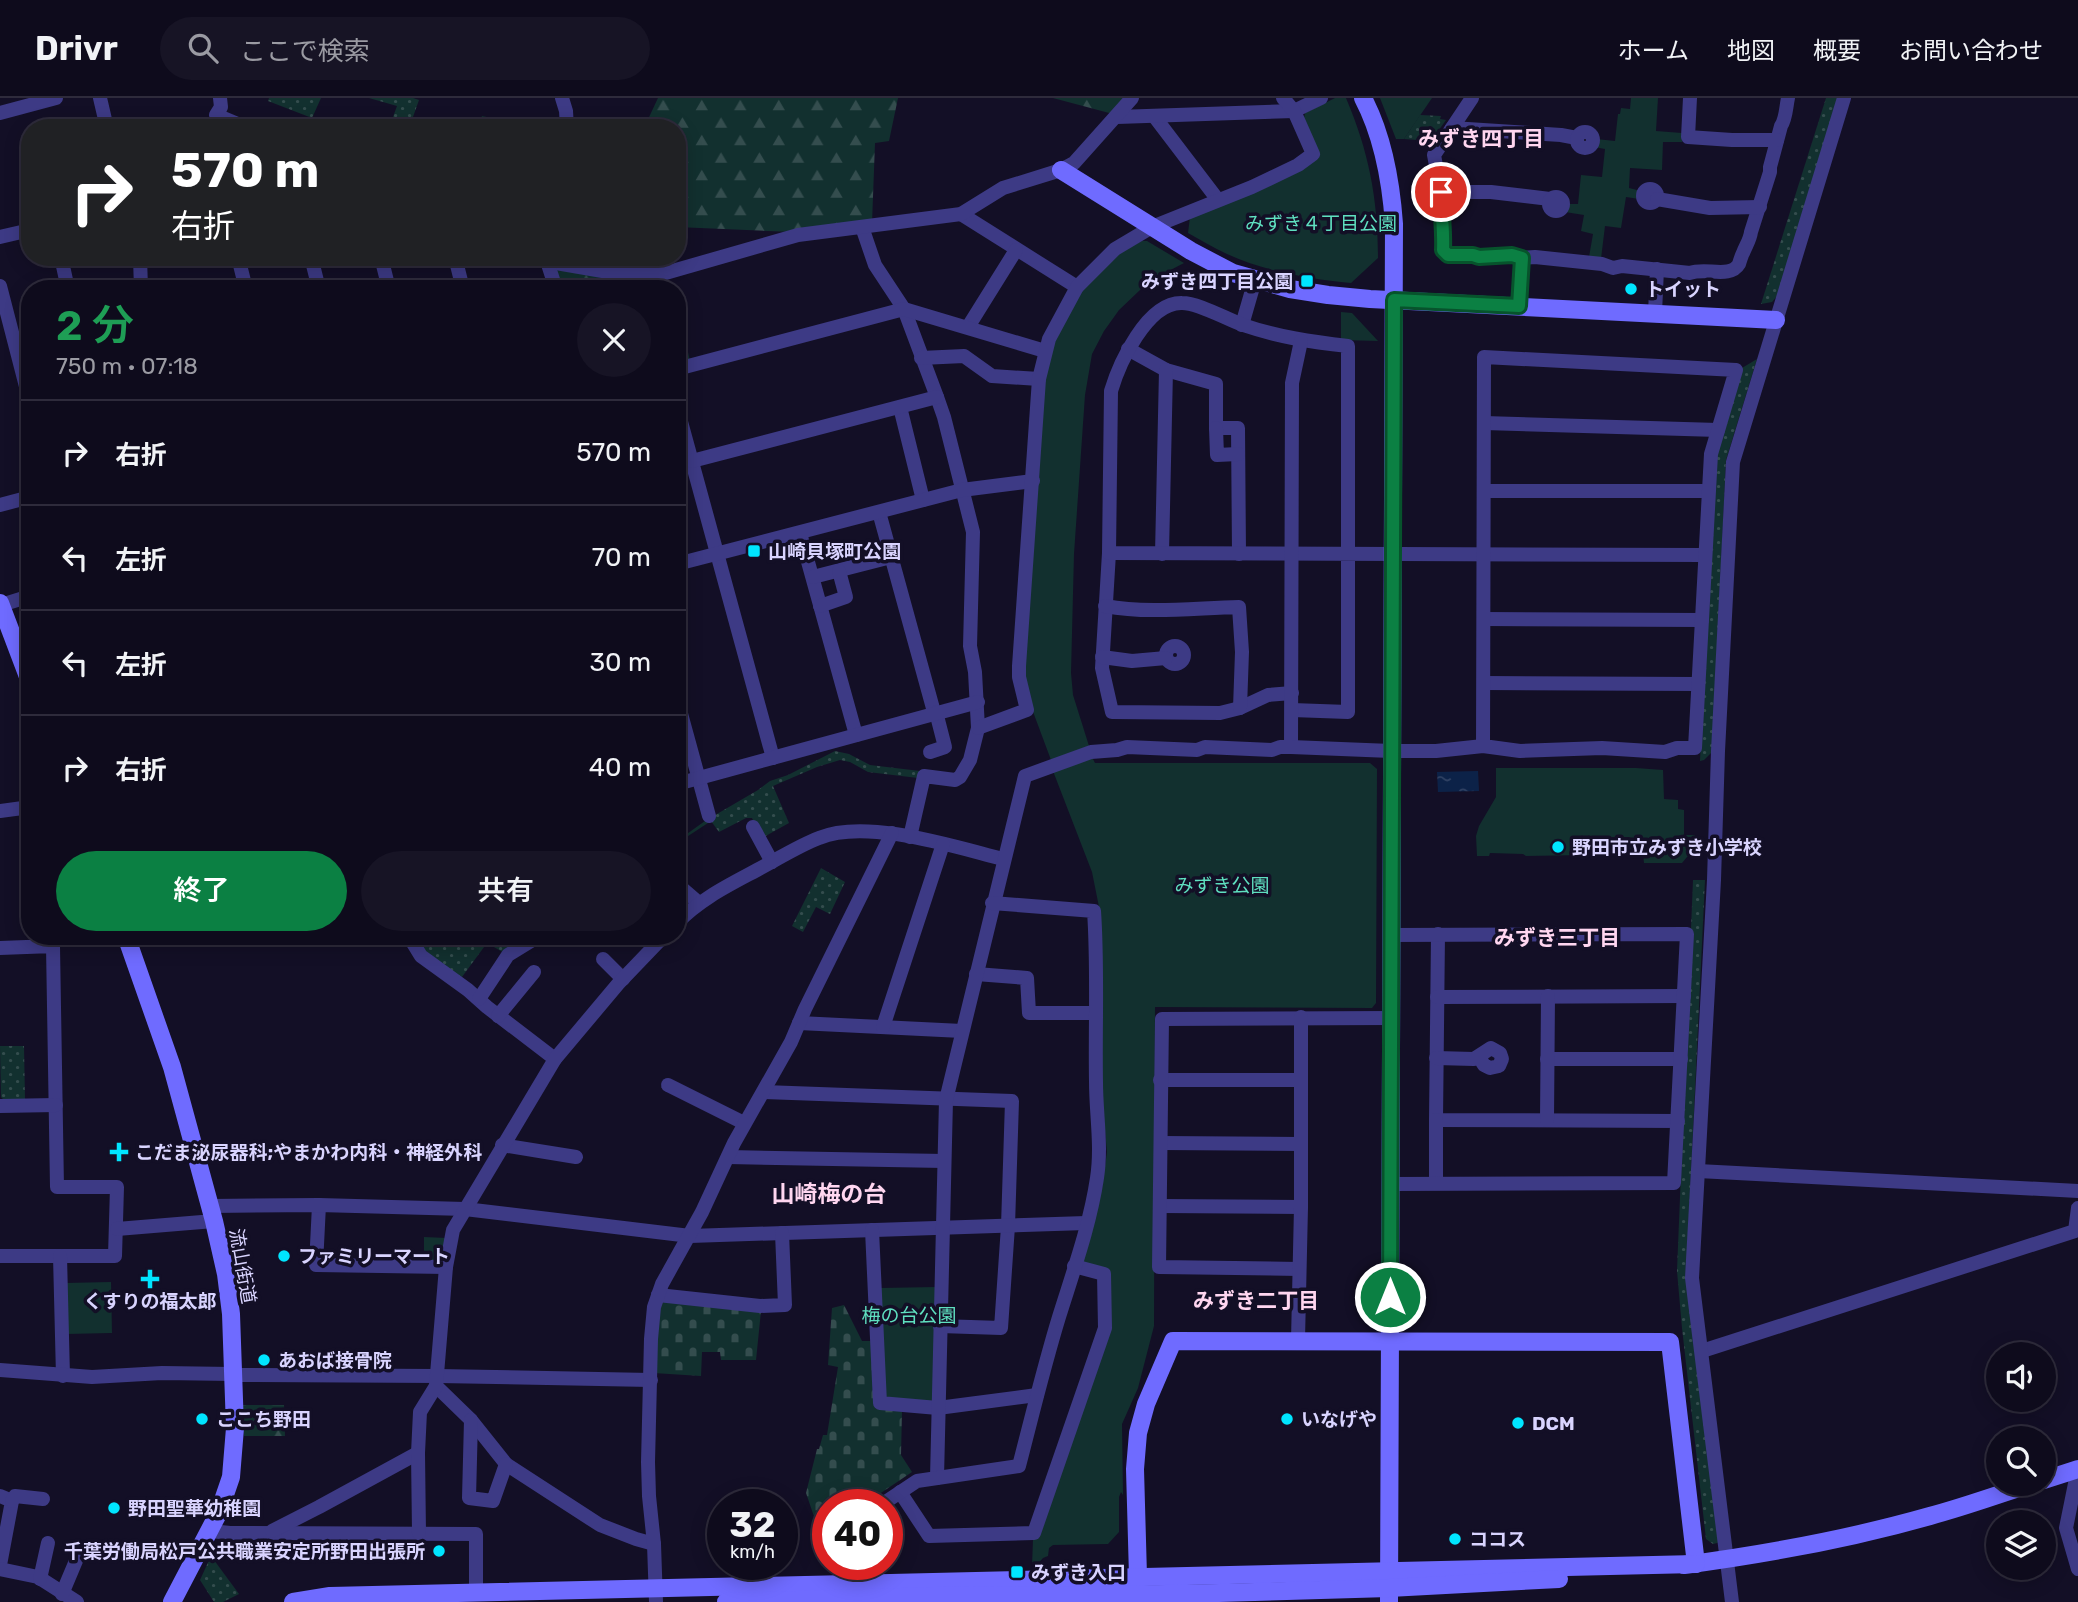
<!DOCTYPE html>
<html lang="ja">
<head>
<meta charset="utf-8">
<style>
  :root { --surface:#0e0b1c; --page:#171425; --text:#f1f3f6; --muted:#9b9ba3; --line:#2e2b3b; --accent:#0b8043 }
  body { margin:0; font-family:Rubik,"Noto Sans JP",sans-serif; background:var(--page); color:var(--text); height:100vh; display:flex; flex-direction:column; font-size:26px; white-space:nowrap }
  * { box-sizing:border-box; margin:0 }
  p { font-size:23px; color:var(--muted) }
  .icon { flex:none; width:38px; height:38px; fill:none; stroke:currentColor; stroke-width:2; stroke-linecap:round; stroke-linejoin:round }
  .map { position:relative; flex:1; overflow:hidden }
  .side { position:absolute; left:21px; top:182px; width:665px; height:665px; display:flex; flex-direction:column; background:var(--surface); border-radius:28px; box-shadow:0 4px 18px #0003,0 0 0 2px var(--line) }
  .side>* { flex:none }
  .guide { position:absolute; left:21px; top:21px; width:665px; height:147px; border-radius:28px; box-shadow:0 4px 18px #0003,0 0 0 2px var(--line); background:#202124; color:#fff; overflow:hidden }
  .tools { position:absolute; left:1986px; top:1244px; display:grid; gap:14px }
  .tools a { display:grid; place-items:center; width:70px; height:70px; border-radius:50%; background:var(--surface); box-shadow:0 4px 18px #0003,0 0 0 2px var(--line); font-size:35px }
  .speed { position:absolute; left:707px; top:1391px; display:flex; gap:14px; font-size:35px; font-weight:700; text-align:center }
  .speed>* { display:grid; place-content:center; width:91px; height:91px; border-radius:50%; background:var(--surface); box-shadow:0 4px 18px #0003,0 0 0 2px var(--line); line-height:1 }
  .speed small { font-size:18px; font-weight:400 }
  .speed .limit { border:10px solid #d22; background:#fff; color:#111 }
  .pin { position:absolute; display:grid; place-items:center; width:60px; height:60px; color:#fff; margin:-30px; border:4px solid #fff; border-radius:50%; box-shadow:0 2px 7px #0007 }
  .me { position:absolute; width:77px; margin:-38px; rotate:0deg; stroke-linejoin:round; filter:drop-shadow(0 0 5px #0008) }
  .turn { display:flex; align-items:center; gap:24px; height:147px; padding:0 35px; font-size:32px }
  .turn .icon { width:91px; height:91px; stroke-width:2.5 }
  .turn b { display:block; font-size:49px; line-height:60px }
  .round { display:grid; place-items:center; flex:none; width:74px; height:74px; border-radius:37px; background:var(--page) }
  .summary { display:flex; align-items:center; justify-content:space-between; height:119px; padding:0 35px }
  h1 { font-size:42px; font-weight:600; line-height:52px; color:#1e9e55 }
  .button { display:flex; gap:14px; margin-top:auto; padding:14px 35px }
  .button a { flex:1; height:80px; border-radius:42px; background:var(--accent); color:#fff; font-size:28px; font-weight:600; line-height:80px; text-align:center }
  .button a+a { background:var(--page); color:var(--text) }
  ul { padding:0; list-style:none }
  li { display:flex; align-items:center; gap:21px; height:105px; padding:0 35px; border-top:2px solid var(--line) }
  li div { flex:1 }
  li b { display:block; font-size:26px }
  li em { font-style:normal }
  header { display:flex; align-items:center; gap:42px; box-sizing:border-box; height:98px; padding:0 35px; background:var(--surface); border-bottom:2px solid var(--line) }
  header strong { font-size:33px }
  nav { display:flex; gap:38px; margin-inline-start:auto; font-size:24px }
  .search { width:490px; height:63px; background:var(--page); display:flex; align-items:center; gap:18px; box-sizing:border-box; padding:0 24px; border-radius:38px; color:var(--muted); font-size:26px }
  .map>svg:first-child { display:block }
</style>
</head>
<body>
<header>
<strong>Drivr</strong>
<div class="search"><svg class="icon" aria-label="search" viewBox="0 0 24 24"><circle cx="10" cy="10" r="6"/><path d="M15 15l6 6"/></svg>ここで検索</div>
<nav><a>ホーム</a><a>地図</a><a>概要</a><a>お問い合わせ</a></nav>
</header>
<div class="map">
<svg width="2078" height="1504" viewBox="0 0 2078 1504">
  <defs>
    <pattern id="grass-dots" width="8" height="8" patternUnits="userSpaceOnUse" patternTransform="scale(1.75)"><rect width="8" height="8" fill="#12302f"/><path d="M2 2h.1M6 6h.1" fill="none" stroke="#344d4e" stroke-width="1.8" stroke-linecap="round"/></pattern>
    <pattern id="forest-firs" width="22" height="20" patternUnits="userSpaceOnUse" patternTransform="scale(1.75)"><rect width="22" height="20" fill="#12302f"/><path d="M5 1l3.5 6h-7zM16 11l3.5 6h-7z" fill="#344d4e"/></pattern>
    <pattern id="cemetery-stones" width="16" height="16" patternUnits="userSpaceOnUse" patternTransform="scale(1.75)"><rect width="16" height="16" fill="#12302f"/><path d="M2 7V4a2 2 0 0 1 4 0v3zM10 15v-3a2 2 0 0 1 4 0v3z" fill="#344d4e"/></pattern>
    <pattern id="water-ripples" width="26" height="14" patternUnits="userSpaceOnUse" patternTransform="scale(1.75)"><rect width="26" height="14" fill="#0c2248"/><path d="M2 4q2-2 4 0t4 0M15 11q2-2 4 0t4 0" fill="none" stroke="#2f4163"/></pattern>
  </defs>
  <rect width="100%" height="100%" fill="#130f26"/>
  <g fill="url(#grass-dots)">
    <polygon points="269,0 321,0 312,20 268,3"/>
    <polygon points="369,0 413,0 419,2 409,30 389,30 397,8"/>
    <polygon points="1826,0 1839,0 1778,197 1772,204 1761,206"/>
    <polygon points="1420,17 1441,18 1440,21 1446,22 1431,43 1404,41"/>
    <polygon points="1757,261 1726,362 1712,654 1704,662 1700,663 1716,358 1742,270"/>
    <polygon points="835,653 849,656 870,667 920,673 918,680 868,674 850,664 840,662 817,669 773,688 789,725 762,740 752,720 746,720 719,734 711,723 685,740 677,754 684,738 705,723 758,692 770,683 788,677"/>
    <polygon points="821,770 845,784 830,816 816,809 803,834 792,828"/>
    <polygon points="1693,782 1705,782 1686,1180 1721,1444 1713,1446 1706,1441 1682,1230 1677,1173"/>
    <polygon points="413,838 520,838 523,843 506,856 487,845 459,883 423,857"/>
    <polygon points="0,948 24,948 25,1002 5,1003 1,999"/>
    <polygon points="211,1458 239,1496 223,1504 214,1504 200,1482"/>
  </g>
  <g fill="url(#forest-firs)">
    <polygon points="658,0 898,0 889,43 875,45 872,125 793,134 677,129 677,30 644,30"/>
    <polygon points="1053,0 1127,0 1113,16"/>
    <polygon points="482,18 520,26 519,30 478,30"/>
    <polygon points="559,170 625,180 628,191 561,191 556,174"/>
    <polygon points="680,219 690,263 677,266 677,220"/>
    <polygon points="243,1307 284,1307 285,1338 244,1338"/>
  </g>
  <g fill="url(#cemetery-stones)">
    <polygon points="663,1203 761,1213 756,1262 721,1262 720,1254 702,1254 701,1278 654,1275 659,1206"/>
    <polygon points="844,1207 862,1243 872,1243 875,1310 902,1313 901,1357 912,1374 863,1407 828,1407 828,1431 820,1436 806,1395 817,1351 819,1351 823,1337 827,1337 838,1269 828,1267 832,1210"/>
  </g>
  <g fill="#12302f">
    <path d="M1335,0H1346C1369,54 1378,101 1378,160L1351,185C1309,181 1267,174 1227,156C1214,150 1201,142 1188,135L1190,119L1302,70L1320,58L1304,20L1305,15Z"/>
    <polygon points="1380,0 1432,0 1404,41 1396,41"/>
    <polygon points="1631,0 1658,0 1656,33 1682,35 1682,44 1663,44 1662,72 1630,70 1629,90 1641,93 1639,101 1626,99 1621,130 1605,128 1601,161 1589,159 1593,136 1581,133 1584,117 1565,114 1568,106 1578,106 1581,77 1602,79 1605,51 1594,49 1596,41 1615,43 1618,16 1620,16 1621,10 1630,11"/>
    <polygon points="1142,143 1147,143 1184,165 1159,178 1140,192 1119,212 1104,233 1092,256 1085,297 1074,456 1071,575 1073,597 1089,648 1051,662 1029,603 1024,580 1044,285 1053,244 1080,194 1118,155"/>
    <polygon points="1341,214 1352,215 1378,243 1341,242"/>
    <polygon points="1092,659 1095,665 1370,665 1377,671 1376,905 1372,910 1155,909 1154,1228 1138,1290 1122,1326 1123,1397 1121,1394 1119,1399 1119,1434 1108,1446 1053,1447 1049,1450 1048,1458 1043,1460 1036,1468 1032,1468 1033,1441 1039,1440 1110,1232 1111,1216 1110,1172 1085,1166 1082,1162 1102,1090 1107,1054 1102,1002 1099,809 1092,774 1053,673"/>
    <polygon points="1496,670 1636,670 1663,672 1664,701 1678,702 1678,711 1684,712 1684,737 1695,737 1694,758 1687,759 1682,765 1644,765 1643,756 1526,758 1523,756 1490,755 1489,758 1477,758 1476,738 1479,728 1496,699"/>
    <path d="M424,1139L447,1140C442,1158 445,1165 424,1165Z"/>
    <polygon points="111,1184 112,1235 66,1236 65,1185"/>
    <polygon points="936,1189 934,1301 930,1305 888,1301 885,1297 880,1190"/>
  </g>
  <polygon fill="url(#water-ripples)" points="1478,673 1479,693 1438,694 1437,674"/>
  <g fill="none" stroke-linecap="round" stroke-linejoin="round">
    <g stroke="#3d3a85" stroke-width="14">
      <polyline points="100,0 107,30"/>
      <polyline points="220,0 221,9 216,17 247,30"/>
      <polyline points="562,0 566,13 567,30"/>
      <path d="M1472,0L1434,57L1441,94V128L1444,135L1443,152L1448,157H1473L1479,159L1512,157L1522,160L1535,159L1602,166L1613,170L1622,168L1690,175C1706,169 1730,181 1739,166C1739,166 1742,156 1743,155C1746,147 1750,142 1751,134L1770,74V69L1781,28C1786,21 1786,9 1788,0"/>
      <polyline points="1690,0 1688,39 1732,42 1777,42"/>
      <polyline points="0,15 56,0"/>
      <polyline points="1154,18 1218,102"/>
      <polyline points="1117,19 1294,13 1321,0"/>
      <polyline points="1452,30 1561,37 1577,40"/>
      <circle cx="1585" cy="42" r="8"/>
      <circle cx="1650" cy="98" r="7"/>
      <polyline points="1441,94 1491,94 1550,101"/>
      <circle cx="1556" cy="106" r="7"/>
      <polyline points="1657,101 1710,110 1760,109"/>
      <polyline points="961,116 1077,189"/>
      <polyline points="862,129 875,167 904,211 937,299 944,319 973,434 970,548 975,574 978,630 970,662 960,679 955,682 924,678 910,739"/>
      <polyline points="0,139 30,132"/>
      <polyline points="61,159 68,191"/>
      <polyline points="140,159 141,191"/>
      <polyline points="238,159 246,191"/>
      <polyline points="311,159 319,191"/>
      <polyline points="381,159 389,191"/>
      <polyline points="455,159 463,191"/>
      <polyline points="539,159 556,165 620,176 662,176 798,137 961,116 1003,90 1061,72 1074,65 1132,0"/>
      <polyline points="547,163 556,191"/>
      <polyline points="0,188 30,304"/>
      <polyline points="1519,208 1522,160"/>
      <polyline points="1655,215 1657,171"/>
      <polyline points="1242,227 1255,182"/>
      <polyline points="968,229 1016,152"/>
      <polyline points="1128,251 1166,272 1216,286 1216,330 1238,330 1239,456"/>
      <polyline points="921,260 964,258 992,278 1039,281"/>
      <polyline points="677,271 904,211 1045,253"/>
      <polyline points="677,309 773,660"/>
      <polyline points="900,309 923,402"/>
      <polyline points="1484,325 1718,332"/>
      <polyline points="1216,330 1217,357 1238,356"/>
      <polyline points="692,363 937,299"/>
      <polyline points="1484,393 1708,393"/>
      <polyline points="0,407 30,399"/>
      <polyline points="879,414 934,614"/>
      <polyline points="800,435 856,637"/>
      <polyline points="1109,455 1102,570 1112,614 1220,615 1240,610 1268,597 1292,595"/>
      <polyline points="1162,456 1166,272"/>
      <polyline points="677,466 962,392 1033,383"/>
      <polyline points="813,479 891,459"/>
      <polyline points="1,507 30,498"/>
      <polyline points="820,508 846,499 839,473"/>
      <path d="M1105,508C1149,516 1194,510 1239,509L1242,554L1240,610"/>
      <polyline points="1484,521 1702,522"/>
      <circle cx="1175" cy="557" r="9"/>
      <polyline points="1102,559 1132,563 1166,560"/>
      <polyline points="1484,585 1698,586"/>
      <polyline points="677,601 709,718"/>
      <path d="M1292,612L1348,614V248C1312,244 1278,239 1243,227C1226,221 1199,205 1182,205C1147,204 1119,266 1111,293L1109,455L1705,457"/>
      <polyline points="978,630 1027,612 1019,579 1019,568 1039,281 1049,241 1077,189 1115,151 1152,129 1252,89 1298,67 1313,56 1294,13 1283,0"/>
      <polyline points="1291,649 1292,285 1301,243"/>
      <polyline points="930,654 945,649 936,614"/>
      <polyline points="677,686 978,604"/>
      <polyline points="0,713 30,709"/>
      <polyline points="753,729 772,764"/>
      <polyline points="677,786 699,805"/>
      <path d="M677,825C700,801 729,787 757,772C778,761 798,748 819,740C866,720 955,749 1003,761"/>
      <polyline points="1438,836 1436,1022 1678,1023"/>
      <polyline points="412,838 413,845 421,858 468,892 487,909 555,961"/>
      <polyline points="0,850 53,848 57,1089 117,1089 115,1158 0,1158"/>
      <polyline points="603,861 623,881"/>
      <polyline points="976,876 1027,880 1029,915 1096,915"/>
      <polyline points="1437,899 1684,898"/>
      <polyline points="479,901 508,857 539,838"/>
      <polyline points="498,918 534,874"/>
      <polyline points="799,925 962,933"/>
      <polyline points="883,929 943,746"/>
      <polyline points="1436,960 1474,961 1491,950 1500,955 1502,961 1499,968 1490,970 1484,967 1479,959"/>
      <polyline points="1547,961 1681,961"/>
      <polyline points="1160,982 1300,982"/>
      <polyline points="668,987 744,1025"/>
      <polyline points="764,994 1012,1003 1008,1128 1001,1230 940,1228"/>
      <polyline points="0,1008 56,1007"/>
      <polyline points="1436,1022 1436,1085"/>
      <polyline points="1547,1022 1548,898"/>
      <polyline points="1161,1045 1301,1046"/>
      <polyline points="502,1047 576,1059"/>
      <polyline points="728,1059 944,1063"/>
      <polyline points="1698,1073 2078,1093"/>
      <polyline points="1391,1086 1674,1085 1687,836 1391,837"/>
      <polyline points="319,1107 316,1167 446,1169"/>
      <polyline points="210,1108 319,1107 465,1111 690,1138 1086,1125"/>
      <polyline points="1161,1108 1301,1109"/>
      <polyline points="117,1131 214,1123"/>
      <polyline points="872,1132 880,1305 938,1310 1037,1297"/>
      <polyline points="60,1158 63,1278"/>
      <polyline points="1299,1171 1159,1169 1162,921 1391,920"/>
      <polyline points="658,1197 760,1208 785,1207 782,1135"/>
      <polyline points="1298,1242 1301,1109 1301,919"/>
      <polyline points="1702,1253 2075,1133 2078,1110"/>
      <polyline points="0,1272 92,1279 162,1275 233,1276"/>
      <polyline points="233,1277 438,1278 651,1282"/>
      <polyline points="436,1288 471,1322 506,1366 600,1427 636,1441 654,1446"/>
      <polyline points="471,1322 469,1400 493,1403 506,1366"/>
      <polyline points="2078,1371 2066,1430 2078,1471"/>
      <polyline points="937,1380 946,1002 1025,678 1091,654 1117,652 1127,649 1197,652 1205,649 1272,652 1280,649 1291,649 1391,653 1436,653 1483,648 1520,653 1602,650 1665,654 1677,650 1695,650 1711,356 1736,272 1484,259 1483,648"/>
      <polyline points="900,1394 929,1438 1034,1435 1105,1230 1104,1176 1074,1168"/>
      <polyline points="0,1398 12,1403 0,1467"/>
      <polyline points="12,1403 15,1398 43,1401"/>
      <path d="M881,1407L917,1383L1019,1368C1032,1318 1044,1268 1059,1219C1073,1174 1090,1127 1097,1080C1102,1048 1096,1016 1096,984C1095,927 1098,870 1094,813L992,805"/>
      <polyline points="211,1433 230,1435 476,1436 476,1494"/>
      <polyline points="272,1433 319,1409 418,1355"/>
      <polyline points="419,1435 418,1355 420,1314 436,1288 446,1169 453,1132 555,961 618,886 664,838"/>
      <polyline points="862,1466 863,1486"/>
      <polyline points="0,1471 38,1479 77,1504"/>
      <polyline points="40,1481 48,1445"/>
      <polyline points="62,1496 78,1458"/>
      <polyline points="656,1504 654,1446 649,1398 648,1364 651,1241 654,1209 662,1186 702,1114 734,1045 791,944 805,911 892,735"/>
      <polyline points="1732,1504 1692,1180 1714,782 1718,653 1733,364 1844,0"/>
    </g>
    <g stroke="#6f6bff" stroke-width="18">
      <path d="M1363,0C1383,38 1391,84 1394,126L1389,1504"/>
      <polyline points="1061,72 1191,153 1233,175 1290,191 1328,197 1370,201 1776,222"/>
      <polyline points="0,505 30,584"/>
      <polyline points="126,838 172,969 214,1123 226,1176 231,1216 235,1330 231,1379 219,1414 172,1504"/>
      <polyline points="2044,1382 2078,1371"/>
      <path d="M1684,1467C1767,1456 1849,1441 1930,1418C1964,1409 1997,1397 2031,1386"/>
      <polyline points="1138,1478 1135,1371 1138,1335 1146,1306 1173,1243 1670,1244 1696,1466"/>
      <polyline points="293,1504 330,1498 1696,1466"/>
      <polyline points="726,1504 970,1497 1057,1498 1219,1495 1389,1490 1559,1481"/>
    </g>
  </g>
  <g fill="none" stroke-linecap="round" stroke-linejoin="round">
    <defs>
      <path id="route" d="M1390,1199L1394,202L1519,208L1522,160L1512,157L1479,159L1473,157H1448L1443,152C1444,133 1441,114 1441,94"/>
    </defs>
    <use href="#route" stroke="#07532c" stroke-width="18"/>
    <use href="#route" stroke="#0b8043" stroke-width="12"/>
  </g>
  <g fill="#00e5ff" stroke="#130f26" stroke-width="2.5">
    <rect x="1300" y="176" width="14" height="14" rx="3.5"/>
    <circle cx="1631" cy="191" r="7"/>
    <rect x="747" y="446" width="14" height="14" rx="3.5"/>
    <circle cx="1558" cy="749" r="7"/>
    <path d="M115.5 1043.5h7v7h7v7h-7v7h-7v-7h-7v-7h7z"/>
    <circle cx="284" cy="1158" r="7"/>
    <path d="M146.5 1170.5h7v7h7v7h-7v7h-7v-7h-7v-7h7z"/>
    <circle cx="264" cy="1262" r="7"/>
    <circle cx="202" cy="1321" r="7"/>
    <circle cx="1287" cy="1321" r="7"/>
    <circle cx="1518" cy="1325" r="7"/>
    <circle cx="114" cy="1410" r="7"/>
    <circle cx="1455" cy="1441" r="7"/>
    <circle cx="439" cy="1453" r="7"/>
    <rect x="1010" y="1467" width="14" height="14" rx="3.5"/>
  </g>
  <g text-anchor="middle" stroke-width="7" stroke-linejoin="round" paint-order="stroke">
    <g font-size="19" fill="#5fe0c0" stroke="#130f26">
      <text x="1321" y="132">みずき４丁目公園</text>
      <text x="1222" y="794">みずき公園</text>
      <text x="909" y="1224">梅の台公園</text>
    </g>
    <g font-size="19" font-weight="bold" fill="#d9d4ff" stroke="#130f26" text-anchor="start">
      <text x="1293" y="190" text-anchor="end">みずき四丁目公園</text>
      <text x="1645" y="198">トイット</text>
      <text x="768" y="460">山崎貝塚町公園</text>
      <text x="1572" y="756">野田市立みずき小学校</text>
      <text x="135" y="1061">こだま泌尿器科;やまかわ内科・神経外科</text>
      <text x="298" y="1165">ファミリーマート</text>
      <text x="150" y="1210" text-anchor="middle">くすりの福太郎</text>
      <text x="278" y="1269">あおば接骨院</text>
      <text x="216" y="1328">ここち野田</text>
      <text x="1301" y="1328">いなげや</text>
      <text x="1532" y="1332">DCM</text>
      <text x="128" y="1417">野田聖華幼稚園</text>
      <text x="1469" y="1448">ココス</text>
      <text x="425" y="1460" text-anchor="end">千葉労働局松戸公共職業安定所野田出張所</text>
      <text x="1031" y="1481">みずき入口</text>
    </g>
    <g font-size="19" fill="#d9d4ff" stroke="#130f26">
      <text transform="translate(243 1168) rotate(80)" y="7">流山街道</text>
    </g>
    <g font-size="21" font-weight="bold" fill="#ffd6f0" stroke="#130f26">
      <text x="1481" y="48">みずき四丁目</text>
      <text x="1557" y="847">みずき三丁目</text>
      <text x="1256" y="1210">みずき二丁目</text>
    </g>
    <g font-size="23" font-weight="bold" fill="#ffd6f0" stroke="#130f26">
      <text x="829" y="1104">山崎梅の台</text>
    </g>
  </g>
</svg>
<div class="tools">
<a><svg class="icon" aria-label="sound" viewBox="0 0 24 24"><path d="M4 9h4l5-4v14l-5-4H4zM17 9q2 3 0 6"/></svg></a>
<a><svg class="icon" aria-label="search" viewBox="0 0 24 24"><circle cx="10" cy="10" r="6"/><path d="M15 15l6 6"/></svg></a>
<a><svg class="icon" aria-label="layers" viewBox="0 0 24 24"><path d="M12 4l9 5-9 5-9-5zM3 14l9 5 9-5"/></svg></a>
</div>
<div class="speed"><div>32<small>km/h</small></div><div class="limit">40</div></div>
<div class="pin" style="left:1441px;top:94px;background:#d93025"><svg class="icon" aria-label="arrive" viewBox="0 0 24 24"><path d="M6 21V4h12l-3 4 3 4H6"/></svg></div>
<svg class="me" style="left:1390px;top:1199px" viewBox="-20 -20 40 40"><circle r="17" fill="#0b8043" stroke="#fff" stroke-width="3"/><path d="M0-11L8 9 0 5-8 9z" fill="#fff"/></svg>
<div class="guide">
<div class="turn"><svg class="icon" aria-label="right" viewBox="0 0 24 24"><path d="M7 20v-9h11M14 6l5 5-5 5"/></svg><div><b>570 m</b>右折</div></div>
</div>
<section class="side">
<div class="summary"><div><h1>2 分</h1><p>750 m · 07:18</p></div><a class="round"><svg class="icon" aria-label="close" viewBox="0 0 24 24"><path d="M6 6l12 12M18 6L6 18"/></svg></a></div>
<ul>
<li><svg class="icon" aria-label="right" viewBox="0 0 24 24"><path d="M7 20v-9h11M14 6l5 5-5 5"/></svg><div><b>右折</b></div><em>570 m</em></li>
<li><svg class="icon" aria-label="left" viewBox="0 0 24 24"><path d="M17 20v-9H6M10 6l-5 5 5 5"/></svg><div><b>左折</b></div><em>70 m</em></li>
<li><svg class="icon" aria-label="left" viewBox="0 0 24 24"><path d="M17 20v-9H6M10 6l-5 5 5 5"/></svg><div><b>左折</b></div><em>30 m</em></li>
<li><svg class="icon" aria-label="right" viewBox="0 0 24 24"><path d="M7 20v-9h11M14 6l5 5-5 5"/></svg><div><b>右折</b></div><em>40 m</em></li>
</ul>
<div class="button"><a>終了</a><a>共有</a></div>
</section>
</div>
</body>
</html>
